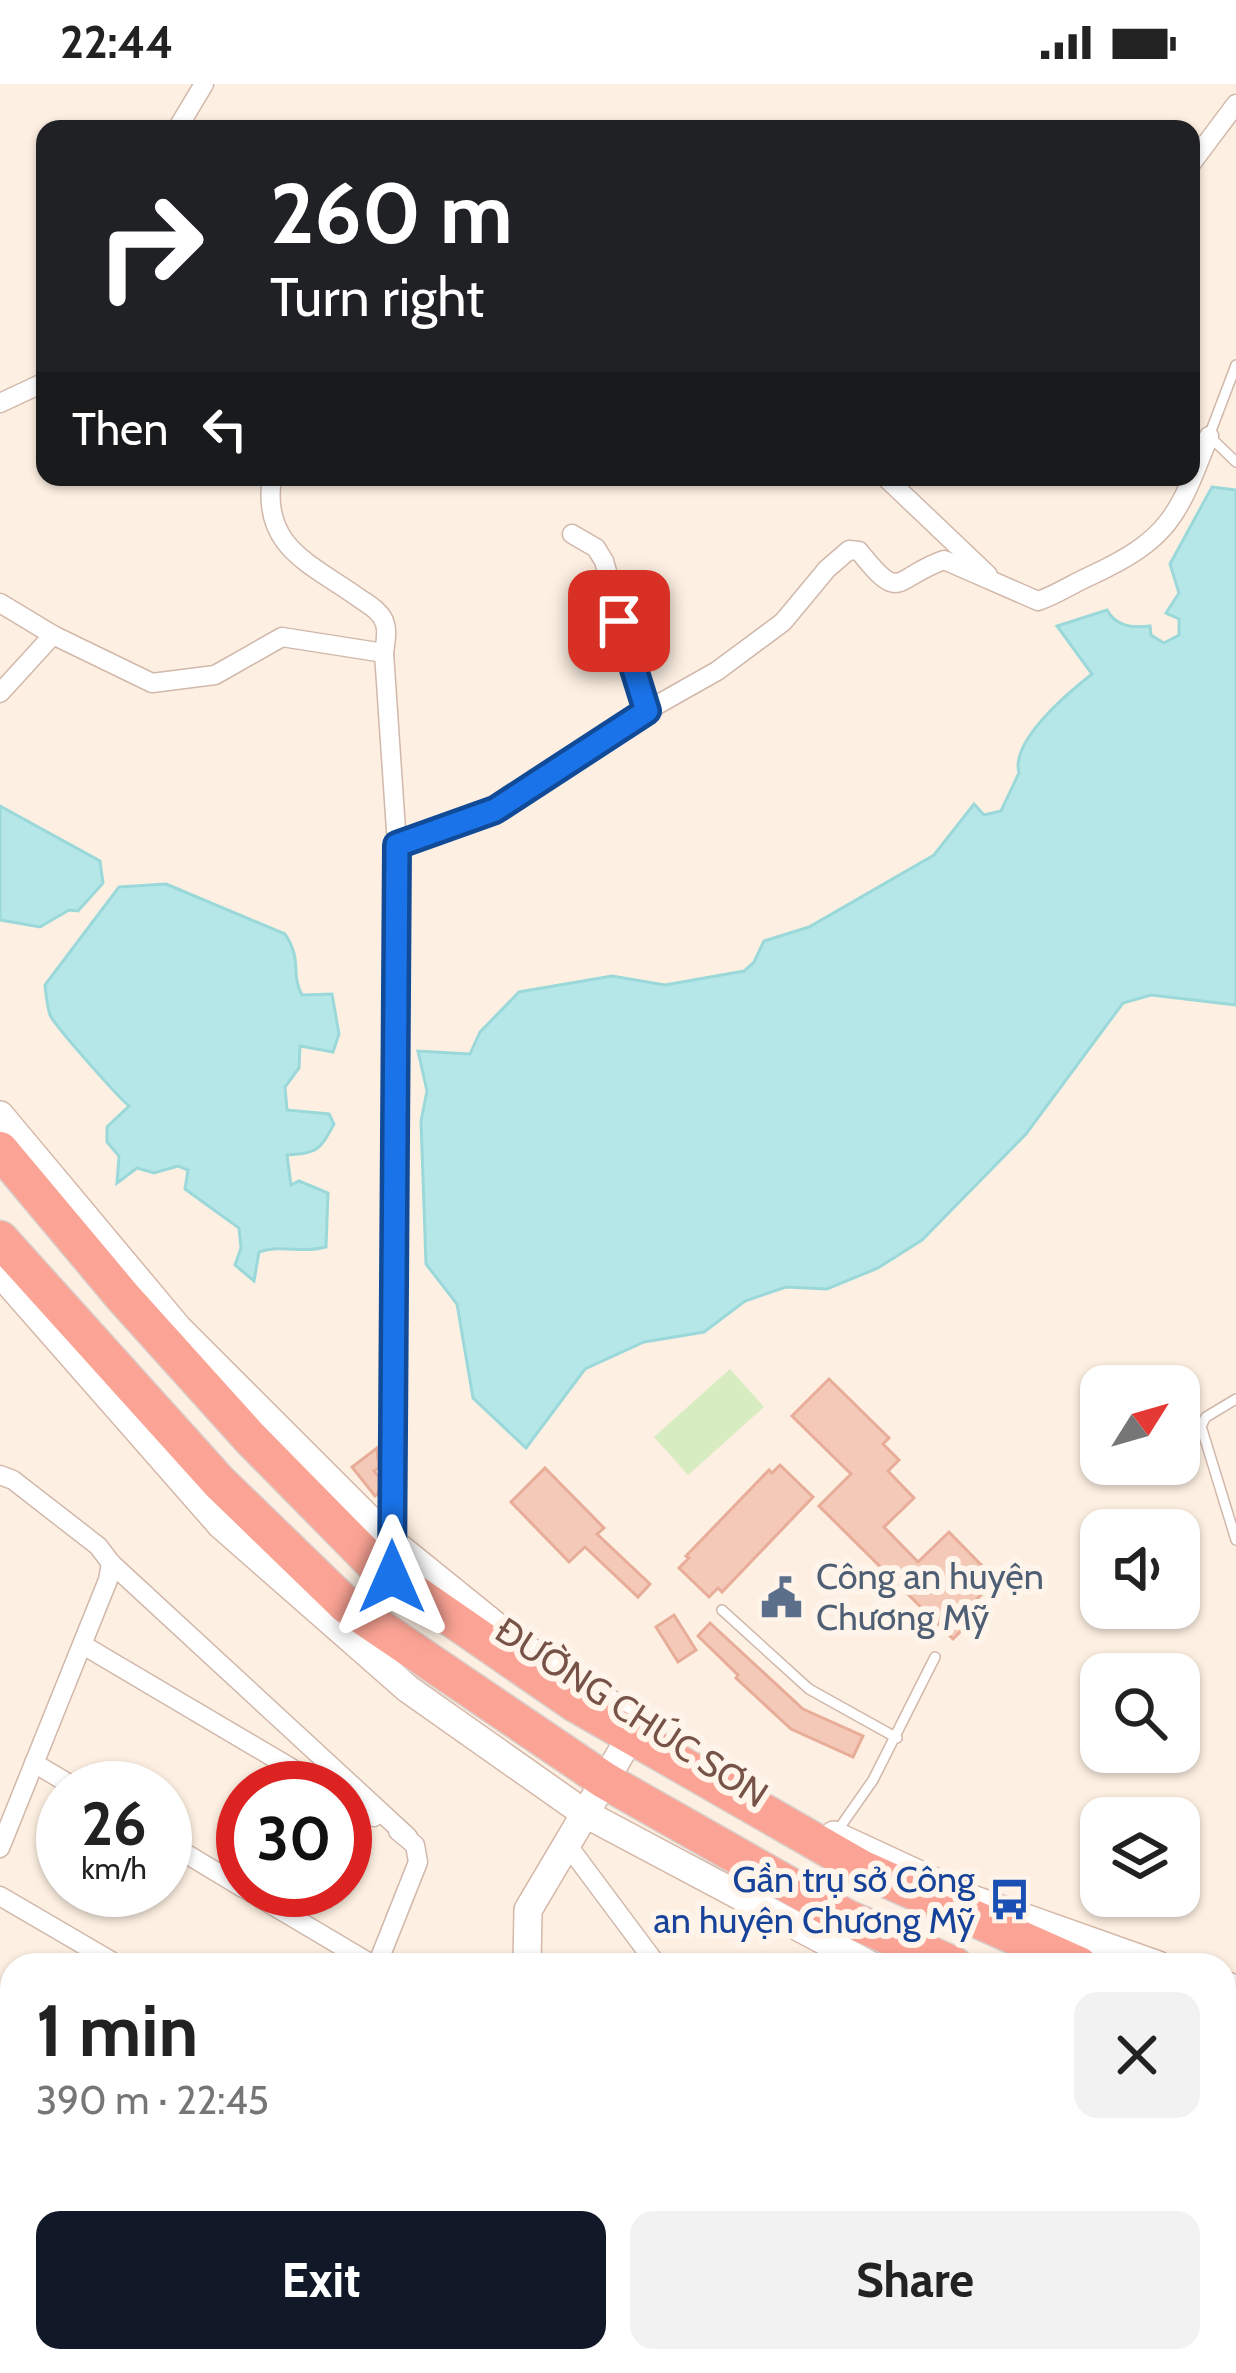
<!DOCTYPE html>
<html lang="en">
<head>
<meta charset="utf-8">
<style>
  :root { --surface:#fff; --page:#f2f2f2; --text:#222; --muted:#767676; --accent:#111827 }
  body { margin:0; font-family:Cabin,sans-serif; background:var(--page); color:var(--text); height:100vh; display:flex; flex-direction:column; font-size:45px; white-space:nowrap }
  * { box-sizing:border-box; margin:0 }
  p { font-size:39px; color:var(--muted) }
  .icon { flex:none; width:66px; height:66px; fill:none; stroke:currentColor; stroke-width:2; stroke-linecap:round; stroke-linejoin:round }
  .map { position:relative; flex:1; overflow:hidden }
  .panel { position:absolute; left:0px; top:1869px; width:1236px; height:420px; display:flex; flex-direction:column; background:var(--surface); border-radius:36px 36px 0 0; box-shadow:0 3px 9px #0004 }
  .panel>* { flex:none }
  .guide { position:absolute; left:36px; top:36px; width:1164px; height:366px; border-radius:24px; box-shadow:0 3px 9px #0004; background:#202124; color:#fff; overflow:hidden }
  .needle { width:78px; rotate:53deg }
  .tools { position:absolute; left:1080px; top:1281px; display:grid; gap:24px }
  .tools a { display:grid; place-items:center; width:120px; height:120px; border-radius:24px; background:var(--surface); box-shadow:0 3px 9px #0004; font-size:60px }
  .speed { position:absolute; left:36px; top:1677px; display:flex; gap:24px; font-size:60px; font-weight:700; text-align:center }
  .speed>* { display:grid; place-content:center; width:156px; height:156px; border-radius:50%; background:var(--surface); box-shadow:0 3px 9px #0004; line-height:1 }
  .speed small { font-size:30px; font-weight:400 }
  .speed .limit { border:18px solid #d22; background:#fff; color:#111 }
  .pin { position:absolute; display:grid; place-items:center; width:102px; height:102px; color:#fff; margin:-51px; border-radius:24px; box-shadow:0 6px 18px #0006 }
  .me { position:absolute; width:132px; margin:-66px; rotate:0deg; stroke-linejoin:round; filter:drop-shadow(0 0 9px #0008) }
  .turn { display:flex; align-items:center; gap:42px; height:252px; padding:0 36px; font-size:54px }
  .turn .icon { width:156px; height:156px; stroke-width:2.5 }
  .turn b { display:block; font-size:84px; line-height:102px }
  .then { display:flex; align-items:center; height:114px; padding:0 36px; background:#0003; gap:24px; font-size:45px }
  .round { display:grid; place-items:center; flex:none; width:126px; height:126px; border-radius:24px; background:var(--page) }
  .summary { display:flex; align-items:center; justify-content:space-between; height:204px; padding:0 36px }
  h1 { font-size:72px; font-weight:700; line-height:90px }
  .primary-button { display:flex; gap:24px; margin-top:auto; padding:24px 36px }
  .primary-button a { flex:1; height:138px; border-radius:24px; background:var(--accent); color:#fff; font-size:48px; font-weight:700; line-height:138px; text-align:center }
  .primary-button a+a { background:var(--page); color:var(--text) }
  .status { display:flex; justify-content:space-between; align-items:center; height:84px; padding:0 60px; background:var(--surface); direction:ltr }
  .status svg { height:33px; fill:currentColor }
  .map>svg:first-child { display:block }
</style>
</head>
<body>
<div class="status"><b>22:44</b><svg viewBox="0 0 49 12"><path d="M0 12V9h3v3zM5 12V6h3v6zM10 12V3h3v9zM15 12V0h3v12zM26 1h20v11H26zM47 4h2v5h-2z"/></svg></div>
<div class="map">
<svg width="1236" height="2289" viewBox="0 0 1236 2289">
  <rect width="100%" height="100%" fill="#fdf0e2"/>
  <polygon fill="#ece3dd" points="545,2277 1046,2277 1060,2289 540,2289"/>
  <polygon fill="#d7ecc0" points="730,1285 764,1323 688,1391 654,1353"/>
  <g fill="#b6e7e8" stroke="#9bd8da" stroke-width="3">
    <path d="M1212,403L1236,406V921L1151,911L1123,919L1026,1050L922,1156L878,1184L827,1205L786,1203L745,1217L704,1248L644,1258L585,1285L526,1364L473,1314L457,1220L426,1180L421,1037L427,1007L418,967L470,970L480,948L519,908L612,892L665,901L744,887L754,878L764,857L809,843L934,771L974,720L984,731L1001,727L1019,689C1010,657 1069,608 1092,590L1057,542L1107,526C1116,543 1133,544 1150,542L1151,551L1164,559L1179,551V535L1166,529L1179,509L1170,480Z"/>
    <polygon points="0,722 100,777 103,799 78,827 69,826 40,843 0,836"/>
    <path d="M166,800L285,850C303,877 290,889 302,911L332,910L339,950L333,968L300,962L299,984L285,1003L287,1026L329,1030L334,1040C318,1069 318,1068 287,1071L291,1101L299,1097L328,1109L326,1163C302,1170 282,1160 259,1168L254,1197L235,1181L241,1164L239,1144L185,1105L188,1086L178,1082L154,1089L137,1084L117,1099L119,1072L107,1058V1043L129,1022C118,1013 54,941 50,931C47,922 46,911 45,901L119,803Z"/>
  </g>
  <g fill="#f4c9b8" stroke="#e8ad98" stroke-width="3">
    <polygon points="829,1295 889,1354 883,1360 899,1376 888,1387 914,1414 884,1443 918,1478 949,1448 996,1496 967,1525 975,1533 953,1555 819,1422 851,1390 792,1332"/>
    <polygon points="377,1364 379,1384 374,1387 379,1393 379,1409 375,1412 352,1383"/>
    <polygon points="780,1381 813,1413 722,1508 718,1504 709,1513 679,1484 689,1474 686,1472 769,1386 772,1389"/>
    <polygon points="545,1384 604,1444 597,1450 650,1500 638,1513 585,1463 569,1478 511,1418"/>
    <polygon points="674,1531 696,1566 678,1578 656,1543"/>
    <polygon points="710,1539 803,1625 863,1652 853,1673 791,1645 736,1594 738,1591 698,1552"/>
  </g>
  <g fill="none" stroke-linecap="round" stroke-linejoin="round">
    <defs>
      <g id="lane">
        <polyline points="1236,281 1209,352 1236,378"/>
        <polyline points="1236,1315 1206,1333 1201,1342 1236,1456"/>
        <polyline points="722,1526 809,1605 897,1654"/>
        <polyline points="838,1746 873,1696 935,1573"/>
      </g>
      <g id="street">
        <polyline points="177,45 204,0"/>
        <polyline points="1191,80 1236,20"/>
        <polyline points="0,319 45,298"/>
        <path d="M272,393C261,463 310,479 359,514C369,521 382,528 385,540C388,549 385,560 384,569L397,761L392,1459"/>
        <polyline points="885,393 988,491"/>
        <polyline points="572,450 596,464 604,477 647,627"/>
        <polyline points="0,519 53,551 152,599 215,591 282,553 384,569"/>
        <polyline points="0,609 53,551"/>
        <path d="M397,761L495,726L632,635L717,587L783,538L827,485L849,466L859,467C902,521 893,494 944,476L1038,517C1056,511 1072,500 1090,492C1170,455 1178,432 1209,352"/>
        <polyline points="0,1391 13,1396 98,1462 111,1479 408,1753"/>
        <polyline points="83,1561 325,1704"/>
        <polyline points="34,1679 76,1704"/>
        <polyline points="345,1716 374,1733"/>
        <polyline points="165,1757 243,1804"/>
        <polyline points="566,1759 657,1881"/>
        <polyline points="0,1764 108,1496 111,1479"/>
        <polyline points="247,1806 373,1881"/>
        <polyline points="0,1812 118,1881"/>
        <polyline points="377,1881 418,1778 415,1761 398,1747"/>
        <polyline points="0,1970 12,1977"/>
        <polyline points="0,2111 12,2082"/>
        <polyline points="0,2225 12,2229"/>
        <polyline points="157,2277 194,2289"/>
        <polyline points="430,2277 475,2289"/>
        <polyline points="1086,2277 1101,2289"/>
        <polyline points="69,2289 73,2277"/>
        <polyline points="206,2289 211,2277"/>
        <polyline points="344,2289 349,2277"/>
      </g>
      <g id="secondary">
        <polyline points="0,1031 178,1244 392,1458 517,1559 630,1633"/>
        <polyline points="0,1189 221,1441 408,1605 584,1729 870,1881"/>
        <polyline points="834,1751 972,1815 1158,1881"/>
        <polyline points="527,1881 528,1826 631,1652"/>
        <polyline points="1224,1901 1236,1905"/>
        <polyline points="1224,2011 1236,2015"/>
        <polyline points="414,2289 419,2277"/>
      </g>
      <g id="highway">
        <polyline points="0,1066 123,1213 250,1354 377,1483 574,1619 863,1785 1079,1881"/>
        <polyline points="0,1155 219,1398 346,1521 604,1696 845,1833 954,1881"/>
        <polyline points="1224,1925 1236,1929"/>
        <polyline points="1224,1978 1236,1982"/>
      </g>
    </defs>
    <use href="#lane" stroke="#d1b8ab" stroke-width="12"/>
    <use href="#street" stroke="#d1b8ab" stroke-width="21"/>
    <use href="#secondary" stroke="#d5b7a8" stroke-width="30"/>
    <use href="#highway" stroke="#d9cfcb" stroke-width="39"/>
    <use href="#lane" stroke="#fff" stroke-width="9"/>
    <use href="#street" stroke="#fff" stroke-width="18"/>
    <use href="#secondary" stroke="#fff" stroke-width="27"/>
    <use href="#highway" stroke="#fba495" stroke-width="36"/>
  </g>
  <g fill="none" stroke-linecap="round" stroke-linejoin="round">
    <defs>
      <polyline id="route" points="392,1493 397,761 495,726 647,627 619,537"/>
    </defs>
    <use href="#route" stroke="#114b97" stroke-width="30"/>
    <use href="#route" stroke="#1a73e8" stroke-width="21"/>
  </g>
  <defs>
    <symbol id="civic-bare" viewBox="-9 -9 18 18"><path d="M-.6-6.5H3V-4.5H.6V-3L4-1V1h2V6H-6V1h2V-1L-.6-3ZM-1.2 2.5V6h2.4V2.5Z" fill="#5c6f8a" stroke="#fff4ea" stroke-width="2.5" paint-order="stroke"/></symbol>
    <symbol id="bus-bare" viewBox="-9 -9 18 18"><path d="M-5-6H5V4H4V6H2V4H-2V6H-4V4H-5ZM-3.5-4V0h7V-4ZM-3.5 1.2v1.5H-2V1.2ZM2 1.2v1.5H3.5V1.2Z" fill="#1a4fb4" stroke="#fff4ea" stroke-width="2.5" paint-order="stroke"/></symbol>
  </defs>
  <g fill-rule="evenodd">
    <use href="#civic-bare" x="752" y="1484" width="59" height="59"/>
    <use href="#bus-bare" x="980" y="1786" width="59" height="59"/>
  </g>
  <g text-anchor="middle" stroke-width="12" stroke-linejoin="round" paint-order="stroke">
    <g font-size="36" fill="#4e5e75" stroke="#fff4ea" text-anchor="start">
      <text x="816" y="1505">Công an huyện<tspan x="816" dy="41">Chương Mỹ</tspan></text>
    </g>
    <g font-size="36" fill="#775247" stroke="#fff4ea">
      <text transform="translate(632 1628) rotate(33)" y="13">ĐƯỜNG CHÚC SƠN</text>
    </g>
    <g font-size="36" fill="#164399" stroke="#fff4ea" text-anchor="end">
      <text x="975" y="1808">Gần trụ sở Công<tspan x="975" dy="41">an huyện Chương Mỹ</tspan></text>
    </g>
  </g>
</svg>
<div class="tools">
<a><svg class="needle" viewBox="-14 -14 28 28"><path d="M0-13l5 13h-10z" fill="#e53935"/><path d="M0 13l5-13h-10z" fill="#767676"/></svg></a>
<a><svg class="icon" aria-label="sound" viewBox="0 0 24 24"><path d="M4 9h4l5-4v14l-5-4H4zM17 9q2 3 0 6"/></svg></a>
<a><svg class="icon" aria-label="search" viewBox="0 0 24 24"><circle cx="10" cy="10" r="6"/><path d="M15 15l6 6"/></svg></a>
<a><svg class="icon" aria-label="layers" viewBox="0 0 24 24"><path d="M12 4l9 5-9 5-9-5zM3 14l9 5 9-5"/></svg></a>
</div>
<div class="speed"><div>26<small>km/h</small></div><div class="limit">30</div></div>
<div class="pin" style="left:619px;top:537px;background:#d93025"><svg class="icon" aria-label="arrive" viewBox="0 0 24 24"><path d="M6 21V4h12l-3 4 3 4H6"/></svg></div>
<svg class="me" style="left:392px;top:1493px" viewBox="-20 -20 40 40"><path d="M0-17L14 15 0 8-14 15z" fill="#1a73e8" stroke="#fff" stroke-width="4"/></svg>
<div class="guide">
<div class="turn"><svg class="icon" aria-label="right" viewBox="0 0 24 24"><path d="M7 20v-9h11M14 6l5 5-5 5"/></svg><div><b>260 m</b>Turn right</div></div>
<div class="then">Then<svg class="icon" aria-label="left" viewBox="0 0 24 24"><path d="M17 20v-9H6M10 6l-5 5 5 5"/></svg></div>
</div>
<section class="panel">
<div class="summary"><div><h1>1 min</h1><p>390 m · 22:45</p></div><a class="round"><svg class="icon" aria-label="close" viewBox="0 0 24 24"><path d="M6 6l12 12M18 6L6 18"/></svg></a></div>
<div class="primary-button"><a>Exit</a><a>Share</a></div>
</section>
</div>
</body>
</html>
